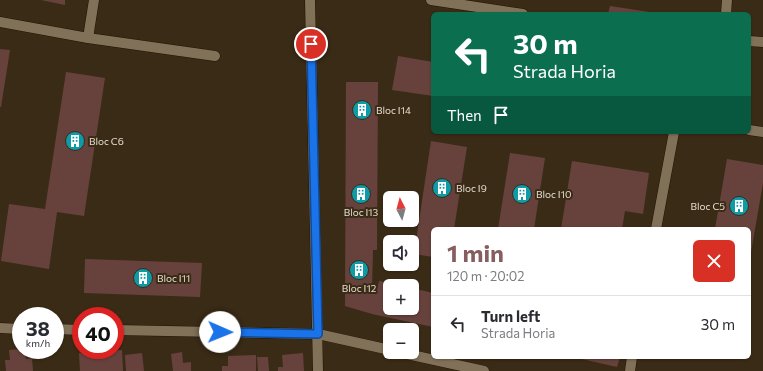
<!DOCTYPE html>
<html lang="en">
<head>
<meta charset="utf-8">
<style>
  :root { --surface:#fff; --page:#f7f7f7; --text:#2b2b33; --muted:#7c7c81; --line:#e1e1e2; --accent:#865e5f }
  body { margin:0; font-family:Commissioner,sans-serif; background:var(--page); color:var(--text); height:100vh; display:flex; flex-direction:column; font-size:15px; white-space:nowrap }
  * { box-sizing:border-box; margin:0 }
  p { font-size:13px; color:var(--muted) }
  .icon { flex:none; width:22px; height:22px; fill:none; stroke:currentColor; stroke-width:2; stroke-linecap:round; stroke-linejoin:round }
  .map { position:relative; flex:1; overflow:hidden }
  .panel { position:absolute; left:431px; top:227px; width:320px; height:132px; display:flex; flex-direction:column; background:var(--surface); border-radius:6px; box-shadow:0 1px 3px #0004 }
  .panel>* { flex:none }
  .top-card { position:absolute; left:431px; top:12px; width:320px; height:122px; border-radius:6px; box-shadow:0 1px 3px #0004; background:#0b6e4f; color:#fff; overflow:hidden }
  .needle { width:26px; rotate:354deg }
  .tools { position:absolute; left:383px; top:191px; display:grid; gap:8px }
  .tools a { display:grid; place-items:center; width:36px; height:36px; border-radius:6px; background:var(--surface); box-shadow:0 1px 3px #0004; font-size:20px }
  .speed { position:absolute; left:12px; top:307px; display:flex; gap:8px; font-size:20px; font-weight:700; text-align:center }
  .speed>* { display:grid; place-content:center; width:52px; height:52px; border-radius:50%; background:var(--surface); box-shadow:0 1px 3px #0004; line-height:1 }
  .speed small { font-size:10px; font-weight:400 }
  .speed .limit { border:6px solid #d22; background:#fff; color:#111 }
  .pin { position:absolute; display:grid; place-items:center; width:34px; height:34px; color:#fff; margin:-17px; border:2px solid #fff; border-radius:50%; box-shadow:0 1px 4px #0007 }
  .me { position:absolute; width:44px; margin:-22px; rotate:91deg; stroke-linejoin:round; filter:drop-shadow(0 0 3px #0008) }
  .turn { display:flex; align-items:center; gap:14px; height:84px; padding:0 16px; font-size:18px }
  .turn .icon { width:52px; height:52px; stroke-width:2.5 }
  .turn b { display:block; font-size:28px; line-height:34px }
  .then { display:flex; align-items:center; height:38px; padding:0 16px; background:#0003; gap:8px; font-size:15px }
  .round { display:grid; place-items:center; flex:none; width:42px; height:42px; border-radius:6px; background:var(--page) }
  .summary { display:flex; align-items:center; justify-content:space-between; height:68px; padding:0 16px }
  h1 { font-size:24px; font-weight:700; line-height:30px; color:var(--accent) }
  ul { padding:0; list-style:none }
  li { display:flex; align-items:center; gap:12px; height:56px; padding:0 16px; border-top:1px solid var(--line) }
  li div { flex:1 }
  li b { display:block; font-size:15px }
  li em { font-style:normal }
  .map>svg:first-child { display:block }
</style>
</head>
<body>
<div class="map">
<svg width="763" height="371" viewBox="0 0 763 371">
  <rect width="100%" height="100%" fill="#3a2b16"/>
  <g fill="#67423d">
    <polygon points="41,0 65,0 65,5"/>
    <polygon points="610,6 656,13 656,14 608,14"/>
    <polygon points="0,49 10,50 1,107 0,107"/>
    <polygon points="398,56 433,62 433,96 392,90"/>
    <polygon points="66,72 105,78 84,216 57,212 49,269 1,261 9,204 45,209"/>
    <polygon points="346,82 378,82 377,250 373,250 372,290 377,290 379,281 400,285 390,286 390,308 412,308 412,288 433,293 433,327 372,314 345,306"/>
    <polygon points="431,141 467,147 454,229 433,229 433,257 414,254"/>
    <polygon points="510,153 545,158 534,229 498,229"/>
    <polygon points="727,159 763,165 763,183 750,258 749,229 715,229"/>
    <polygon points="572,161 649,173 643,214 625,211 622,229 561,229"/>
    <polygon points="85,259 202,263 200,297 84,293"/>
    <polygon points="21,349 21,350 25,350 26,359 32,358 33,371 6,371 5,360 10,360 9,350"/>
    <polygon points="122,350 123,371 80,371 79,353"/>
    <polygon points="182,352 183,363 191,362 191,371 173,371 171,354"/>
    <polygon points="142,353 144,371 126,371 125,355"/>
    <polygon points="303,353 304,371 278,371 278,367 283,367 282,355"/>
    <polygon points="256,355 256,371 222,371 222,366 228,366 228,356"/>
    <polygon points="257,357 268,357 269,371 258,371"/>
    <polygon points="573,357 620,357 617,367"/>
  </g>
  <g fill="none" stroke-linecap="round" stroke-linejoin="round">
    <defs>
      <g id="minor">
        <polyline points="310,0 318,371"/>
        <polyline points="431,0 523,14"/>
        <polyline points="726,14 727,0"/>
        <polyline points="0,22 88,38 94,0"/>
        <polyline points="88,38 215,56"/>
        <polyline points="749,41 763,42"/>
        <polyline points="749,130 763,132"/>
        <polyline points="656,229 674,132"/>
        <polyline points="0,328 21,329"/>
        <polyline points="55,329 81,330"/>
        <polyline points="115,330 318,334 390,350"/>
        <polyline points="398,352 484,371"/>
        <polyline points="630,371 632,357"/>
      </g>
    </defs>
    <use href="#minor" stroke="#211301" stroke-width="11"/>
    <use href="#minor" stroke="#827159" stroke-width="10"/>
  </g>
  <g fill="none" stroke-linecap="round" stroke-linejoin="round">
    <defs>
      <polyline id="route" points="220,332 318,334 311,44"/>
    </defs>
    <use href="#route" stroke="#114b97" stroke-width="10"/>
    <use href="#route" stroke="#1a73e8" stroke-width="7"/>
  </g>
  <defs>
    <symbol id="building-disc" viewBox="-11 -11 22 22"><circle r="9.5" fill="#0f9aa8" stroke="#3a2b16"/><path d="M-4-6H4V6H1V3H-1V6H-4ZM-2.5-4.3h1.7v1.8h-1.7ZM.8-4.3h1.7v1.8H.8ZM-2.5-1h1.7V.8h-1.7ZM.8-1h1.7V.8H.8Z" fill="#fff"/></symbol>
  </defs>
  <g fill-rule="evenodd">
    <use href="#building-disc" x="351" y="99" width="22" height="22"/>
    <use href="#building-disc" x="64" y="130" width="22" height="22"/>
    <use href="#building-disc" x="431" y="177" width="22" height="22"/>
    <use href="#building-disc" x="350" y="183" width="22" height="22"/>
    <use href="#building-disc" x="511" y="183" width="22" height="22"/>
    <use href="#building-disc" x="728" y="195" width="22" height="22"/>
    <use href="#building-disc" x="348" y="259" width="22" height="22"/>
    <use href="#building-disc" x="132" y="267" width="22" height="22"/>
  </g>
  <g text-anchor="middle" stroke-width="4" stroke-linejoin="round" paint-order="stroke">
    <g font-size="10" fill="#e6dccf" stroke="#3a2b16" text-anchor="start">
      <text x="376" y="114">Bloc I14</text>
      <text x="89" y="145">Bloc C6</text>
      <text x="456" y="192">Bloc I9</text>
      <text x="536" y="198">Bloc I10</text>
      <text x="725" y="210" text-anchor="end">Bloc C5</text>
      <text x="361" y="216" text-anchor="middle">Bloc I13</text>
      <text x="157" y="282">Bloc I11</text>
      <text x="359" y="292" text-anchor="middle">Bloc I12</text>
    </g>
  </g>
</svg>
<div class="tools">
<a><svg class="needle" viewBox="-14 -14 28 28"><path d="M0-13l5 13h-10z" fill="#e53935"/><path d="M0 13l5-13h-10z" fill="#7c7c81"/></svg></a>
<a><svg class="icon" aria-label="sound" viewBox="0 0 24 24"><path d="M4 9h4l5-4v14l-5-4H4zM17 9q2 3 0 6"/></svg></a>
<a>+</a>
<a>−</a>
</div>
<div class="speed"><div>38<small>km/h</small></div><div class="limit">40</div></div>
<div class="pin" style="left:311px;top:44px;background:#d93025"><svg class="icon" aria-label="arrive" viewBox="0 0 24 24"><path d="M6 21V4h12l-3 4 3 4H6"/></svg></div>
<svg class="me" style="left:220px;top:332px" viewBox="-20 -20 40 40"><circle r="19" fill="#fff"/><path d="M0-13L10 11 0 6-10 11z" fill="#1a73e8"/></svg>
<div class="top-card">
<div class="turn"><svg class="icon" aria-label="left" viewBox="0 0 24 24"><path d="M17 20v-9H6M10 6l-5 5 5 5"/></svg><div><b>30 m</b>Strada Horia</div></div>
<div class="then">Then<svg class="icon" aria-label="arrive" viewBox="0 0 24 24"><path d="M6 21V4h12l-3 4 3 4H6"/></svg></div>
</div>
<section class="panel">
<div class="summary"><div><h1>1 min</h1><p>120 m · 20:02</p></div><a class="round" style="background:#d93025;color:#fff"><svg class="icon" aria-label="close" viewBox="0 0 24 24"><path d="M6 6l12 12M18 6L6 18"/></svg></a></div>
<ul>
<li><svg class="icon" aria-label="left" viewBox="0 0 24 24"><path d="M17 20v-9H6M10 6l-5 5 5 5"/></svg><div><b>Turn left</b><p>Strada Horia</p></div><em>30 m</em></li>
</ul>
</section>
</div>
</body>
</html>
